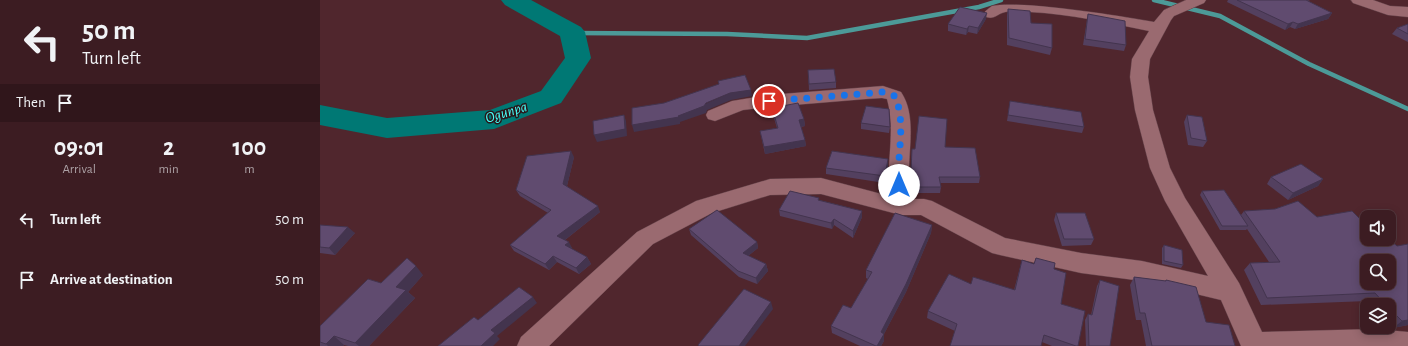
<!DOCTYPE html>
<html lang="en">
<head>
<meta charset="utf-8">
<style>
  :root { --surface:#3c1c22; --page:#47292f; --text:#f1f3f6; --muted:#aca1a5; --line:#553a40 }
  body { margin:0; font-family:"Alegreya Sans",sans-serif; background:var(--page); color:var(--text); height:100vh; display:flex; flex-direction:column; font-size:15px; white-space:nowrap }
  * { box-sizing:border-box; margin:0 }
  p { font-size:13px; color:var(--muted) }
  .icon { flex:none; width:22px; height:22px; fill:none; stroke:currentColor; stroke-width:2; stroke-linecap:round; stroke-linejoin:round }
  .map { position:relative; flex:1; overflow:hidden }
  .sheet { display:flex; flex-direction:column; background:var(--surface); width:320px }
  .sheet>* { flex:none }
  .guide { background:#3c1c22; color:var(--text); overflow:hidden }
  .tools { position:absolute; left:1040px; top:210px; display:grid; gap:8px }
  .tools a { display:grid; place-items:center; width:36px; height:36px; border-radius:8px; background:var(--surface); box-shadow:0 2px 10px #0003,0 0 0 1px var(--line); font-size:20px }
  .pin { position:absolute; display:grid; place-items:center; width:34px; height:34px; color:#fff; margin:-17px; border:2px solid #fff; border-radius:50%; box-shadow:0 1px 4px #0007 }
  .me { position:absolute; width:44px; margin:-22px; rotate:0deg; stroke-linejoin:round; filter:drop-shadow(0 0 3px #0008) }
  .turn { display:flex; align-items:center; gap:14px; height:84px; padding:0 16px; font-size:18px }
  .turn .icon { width:52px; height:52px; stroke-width:2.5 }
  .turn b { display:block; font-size:28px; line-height:34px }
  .then { display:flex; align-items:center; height:38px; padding:0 16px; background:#0003; gap:8px; font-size:15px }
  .eta { display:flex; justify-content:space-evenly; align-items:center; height:68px; text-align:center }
  .eta b { font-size:24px; font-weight:600; line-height:28px }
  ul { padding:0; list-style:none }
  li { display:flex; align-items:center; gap:12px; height:60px; padding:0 16px }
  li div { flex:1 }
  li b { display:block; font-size:15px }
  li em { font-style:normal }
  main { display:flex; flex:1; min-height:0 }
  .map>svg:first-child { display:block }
</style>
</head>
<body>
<main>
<section class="sheet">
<div class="guide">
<div class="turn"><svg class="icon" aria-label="left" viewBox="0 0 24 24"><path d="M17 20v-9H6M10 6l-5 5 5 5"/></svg><div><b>50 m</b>Turn left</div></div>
<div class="then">Then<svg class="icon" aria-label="arrive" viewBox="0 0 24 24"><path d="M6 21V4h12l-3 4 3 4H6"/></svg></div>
</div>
<div class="eta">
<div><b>09:01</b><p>Arrival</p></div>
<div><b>2</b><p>min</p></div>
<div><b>100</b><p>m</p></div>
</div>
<ul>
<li><svg class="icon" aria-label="left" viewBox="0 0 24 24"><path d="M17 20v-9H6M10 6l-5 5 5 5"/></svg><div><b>Turn left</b></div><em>50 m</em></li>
<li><svg class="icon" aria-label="arrive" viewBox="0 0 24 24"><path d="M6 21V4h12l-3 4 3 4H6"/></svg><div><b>Arrive at destination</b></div><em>50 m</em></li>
</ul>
</section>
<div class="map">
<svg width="1088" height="346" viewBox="0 0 1088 346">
  <rect width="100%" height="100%" fill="#50262d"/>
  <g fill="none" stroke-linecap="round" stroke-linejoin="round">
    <g stroke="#4c9a98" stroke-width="4.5">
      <polyline points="834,0 900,16 989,64 1088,109"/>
      <polyline points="252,33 407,34 487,38 659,7 681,0"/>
    </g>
    <polygon fill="#007874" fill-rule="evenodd" points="181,0 211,0 261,27 265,32 271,58 241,103 174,129 67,138 0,125 0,105 67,118 170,110 221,91 245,58 240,36 185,5"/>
    <defs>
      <g id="minor">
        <path d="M866,0H886L884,3L854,16L851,20L830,59L828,77L833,110L850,168L865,198L919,283L942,332L1056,329L1088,332V346H921L901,300L822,281L761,273L680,255L672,253L601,215H581L501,194L450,195L392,213L333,244L229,346H197L201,337L317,232L376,201L450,179L501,178L569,196C566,164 576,131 567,99L562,98L546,99L449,107L423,110L395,121L388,119L386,115L388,111L412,101L449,95L563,86L581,92C596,114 589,146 589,171C588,180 590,190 591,199H604L612,201L685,238L761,253L822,261L888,276L845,201L830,168L815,110L810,77L812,59L829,31C790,23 750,14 710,12C702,11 690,10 682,13C675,16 674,19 666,17L663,14C665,11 669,8 672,6C700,0 801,16 834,22L844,10Z"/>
        <polygon points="1031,0 1053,0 1070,6 1088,7 1088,17 1068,15 1033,3"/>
      </g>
    </defs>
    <use href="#minor" stroke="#644249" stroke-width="1"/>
    <use href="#minor" fill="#9a6a70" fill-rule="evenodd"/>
  </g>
  <g fill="#53405f">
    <polygon points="908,0 990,0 988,1 1012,13 1008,19 975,29 970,27 965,30 907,2"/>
    <polygon points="688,9 711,23 732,48 730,55 687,45 687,15"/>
    <polygon points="768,14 806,45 804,51 763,45 767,20"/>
    <polygon points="666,19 657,34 648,32 646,35 628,31 628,24"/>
    <polygon points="1088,24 1088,42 1072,34 1077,28"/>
    <polygon points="488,70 516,82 516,88 489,90"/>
    <polygon points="690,101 764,127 762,133 687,121"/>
    <polygon points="452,108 484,119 485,126 481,127 485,140 486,146 445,154 440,131 457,128 453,115"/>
    <polygon points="867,115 887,141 883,147 868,145 864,122"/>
    <polygon points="541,123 570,127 569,133 541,129"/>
    <polygon points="625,147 660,177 659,183 620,183 621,187 620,193 592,193 590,178 592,149"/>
    <polygon points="254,157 247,186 280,212 245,240 252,248 251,249 267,257 271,264 259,274 237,262 229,270 194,251 190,245 228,213 200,196 196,190"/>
    <polygon points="568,166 565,183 506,174 506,168"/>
    <polygon points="951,177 1003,179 998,186 968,200 947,184"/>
    <polygon points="882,191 921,215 924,211 955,209 978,201 1088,325 1073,328 1069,324 1069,305 1052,305 1048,301 941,305 924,270 930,263 949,262 927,229 926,230 900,230 880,195"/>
    <polygon points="499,198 499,200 542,211 542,217 533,238 514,225 512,229 460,216 459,210"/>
    <polygon points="736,213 774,239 771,245 742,246 734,220"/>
    <polygon points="0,225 35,233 15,255 0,253"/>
    <polygon points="612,225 611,233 586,292 564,334 564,341 561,346 540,346 512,333 511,326 531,308 548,279 546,278 546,270"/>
    <polygon points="369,229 437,242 438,248 428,256 446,264 448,271 437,284 419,277 371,235"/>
    <polygon points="844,245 863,265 861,268 842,264 842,248"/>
    <polygon points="716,258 734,269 741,304 758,346 732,346 722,342 635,331 607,318 608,311 651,284 694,290 702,260 714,264"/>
    <polygon points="103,275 88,292 95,298 49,346 28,346 24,345 23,346 0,346 0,326 61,283"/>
    <polygon points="814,277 845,281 846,280 886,322 915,346 826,346 821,320 816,320 810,285"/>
    <polygon points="780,280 790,346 766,346 765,320 768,314 771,315 777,286"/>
  </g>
  <g fill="#43344e">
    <polygon points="667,13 666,19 657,34 658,28"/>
    <polygon points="1012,13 1008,19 975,29 978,24"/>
    <polygon points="973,22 970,27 965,30 968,24"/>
    <polygon points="649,26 648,32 646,35 647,29"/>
    <polygon points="431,90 432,96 411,100 387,110 386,113 360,122 360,124 314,132 312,125 358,116 410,93"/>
    <polygon points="304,115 306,121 307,136 277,142 274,135"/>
    <polygon points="484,119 485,126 479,127 479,120"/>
    <polygon points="485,140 486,146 445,154 444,147"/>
    <polygon points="251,151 254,157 246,190 243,184"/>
    <polygon points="568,159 568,166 565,183 565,176"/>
    <polygon points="1003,179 998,186 968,200 973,193"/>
    <polygon points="278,206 280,212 241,243 237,236"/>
    <polygon points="542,211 542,217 533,238 533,231"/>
    <polygon points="514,219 514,225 512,229 511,223"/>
    <polygon points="612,225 611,233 586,292 564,334 564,341 561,346 557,346 561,332"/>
    <polygon points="28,227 35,233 15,255 9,248"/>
    <polygon points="249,242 252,248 248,252 245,245"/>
    <polygon points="437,242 438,248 424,259 423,253"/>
    <polygon points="233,256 237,262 229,270 225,264"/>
    <polygon points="267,257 271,264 259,274 256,268"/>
    <polygon points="446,264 448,271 437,284 436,278"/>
    <polygon points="96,266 103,275 88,292 95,298 49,346 39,346 35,343 76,287"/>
    <polygon points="213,297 217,303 177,336 180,339 173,346 160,346 171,330"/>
    <polygon points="451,302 453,309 425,346 419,346"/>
    <polygon points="1088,320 1088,325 1073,328 1082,321"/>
    <polygon points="14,336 24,345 23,346 8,346 6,344"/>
  </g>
  <g fill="#604b6f" stroke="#43344e" fill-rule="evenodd">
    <polygon points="917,0 986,0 1012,13 978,24 973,22 968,24"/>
    <polygon points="640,7 667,13 658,28 649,26 647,29 628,24"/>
    <polygon points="688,9 710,11 711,23 732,24 732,48 689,38"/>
    <polygon points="768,14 805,21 806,45 765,39"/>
    <polygon points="1088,24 1088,34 1077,28"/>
    <polygon points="514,69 516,82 489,84 488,70"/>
    <polygon points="425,75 431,90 410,93 386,103 384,106 358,116 359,117 312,125 312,108 344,103 399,84 398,81"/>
    <polygon points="690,101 761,112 764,127 688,115"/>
    <polygon points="478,103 484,119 479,120 485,140 444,147 440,131 458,128 452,108"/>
    <polygon points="546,106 569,109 570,127 541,123"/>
    <polygon points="304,115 305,129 274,135 273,121"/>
    <polygon points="867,115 882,117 887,141 871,138"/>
    <polygon points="599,116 627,119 625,147 655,148 660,177 619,177 621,187 592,187 591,172 592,149 595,149"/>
    <polygon points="251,151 243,184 278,206 237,236 249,242 245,245 267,257 256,268 233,256 225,264 190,245 231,210 196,190 207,156"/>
    <polygon points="512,151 568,159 565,176 506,168"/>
    <polygon points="981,164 1003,179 973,193 951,177"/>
    <polygon points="904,190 928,226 902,226 882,191"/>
    <polygon points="470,191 499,198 498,200 542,211 533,231 514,219 511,223 459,210"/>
    <path d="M978,201L997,217L1032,211L1039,218L1044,216L1047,219V239H1069L1077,246L1088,244V320L1082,321L1069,308V305H1066L1055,293L947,298L930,263L960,262L924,211L955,209ZM1047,261H1069V283H1047Z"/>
    <polygon points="397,210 437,242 423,253 446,264 436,278 418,271 369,229"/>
    <polygon points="575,213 612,225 586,284 561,332 564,334 557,346 556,346 511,326 523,305 531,308 552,272 546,270"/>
    <polygon points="736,213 765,213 774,239 744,239"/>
    <polygon points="0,225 28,227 9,248 0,247"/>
    <polygon points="844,245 862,250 863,265 844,261"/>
    <polygon points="87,258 96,266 76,287 86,290 35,343 14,336 6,344 0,342 0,326 48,279 61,283"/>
    <polygon points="716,258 735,263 734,269 746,273 741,304 765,311 758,346 756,346 724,335 721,346 630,346 637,324 608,311 629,274 651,284 653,277 695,290 702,260 714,264"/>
    <polygon points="814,277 846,281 846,280 876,287 886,322 909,325 915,346 832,346 825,313 820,313"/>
    <polygon points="780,280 799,286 790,346 769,346 768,314 772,315"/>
    <polygon points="199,287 213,297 171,330 175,333 161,346 118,346 154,317 158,320"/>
    <polygon points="424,289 451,302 419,346 379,346 378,345"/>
  </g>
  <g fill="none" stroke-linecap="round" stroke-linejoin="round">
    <path stroke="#1a73e8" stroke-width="7" stroke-dasharray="0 12.6" d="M449,101L554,93L563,92L575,96C587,125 576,155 579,185"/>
  </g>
  <g text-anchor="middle" stroke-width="3" stroke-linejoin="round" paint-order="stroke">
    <g font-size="15" font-style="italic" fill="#47fdf6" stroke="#291619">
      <text transform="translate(186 112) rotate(-17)" y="5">Ogunpa</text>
    </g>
  </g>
</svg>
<div class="tools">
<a><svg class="icon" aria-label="sound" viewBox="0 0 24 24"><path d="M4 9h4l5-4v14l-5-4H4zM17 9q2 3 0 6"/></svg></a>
<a><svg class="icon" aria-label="search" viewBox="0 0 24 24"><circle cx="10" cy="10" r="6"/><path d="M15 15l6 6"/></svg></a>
<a><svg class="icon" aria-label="layers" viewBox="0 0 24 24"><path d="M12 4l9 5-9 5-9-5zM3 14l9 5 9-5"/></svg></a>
</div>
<div class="pin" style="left:449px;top:101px;background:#d93025"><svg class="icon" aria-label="arrive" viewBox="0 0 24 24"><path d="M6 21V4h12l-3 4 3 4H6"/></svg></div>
<svg class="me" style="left:579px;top:185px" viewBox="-20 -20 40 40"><circle r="19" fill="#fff"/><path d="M0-13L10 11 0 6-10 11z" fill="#1a73e8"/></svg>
</div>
</main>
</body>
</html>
